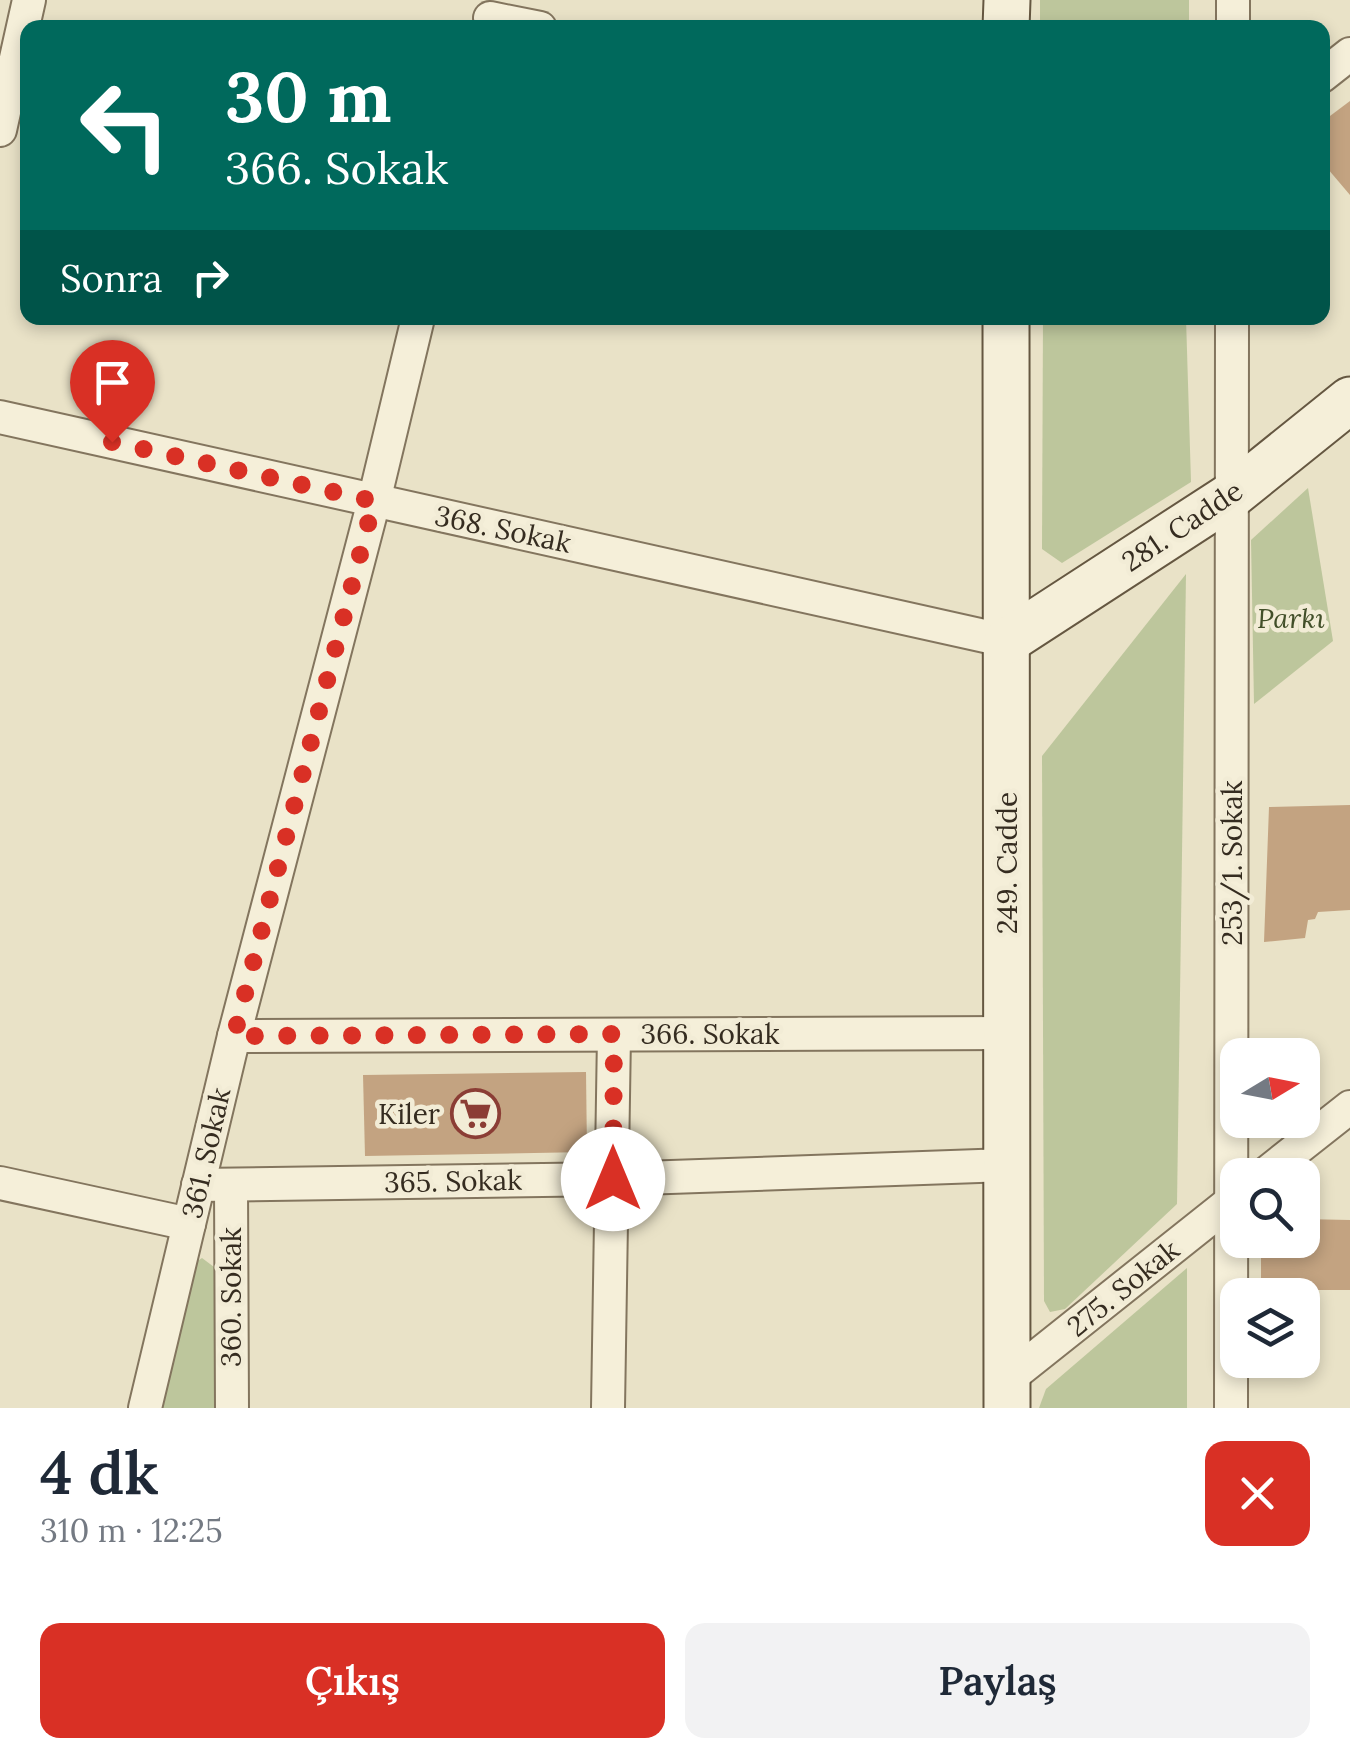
<!DOCTYPE html>
<html lang="tr">
<head>
<meta charset="utf-8">
<style>
  :root { --surface:#fff; --page:#f2f2f3; --text:#1f2937; --muted:#747a83; --accent:#d93025 }
  body { margin:0; font-family:Lora,serif; background:var(--page); color:var(--text); height:100vh; display:flex; flex-direction:column; font-size:38px; white-space:nowrap }
  * { box-sizing:border-box; margin:0 }
  p { font-size:32px; color:var(--muted) }
  .icon { flex:none; width:55px; height:55px; fill:none; stroke:currentColor; stroke-width:2; stroke-linecap:round; stroke-linejoin:round }
  .map { position:relative; height:1408px; overflow:hidden }
  .panel { display:flex; flex-direction:column; background:var(--surface); flex:1 }
  .panel>* { flex:none }
  .guide { position:absolute; left:20px; top:20px; width:1310px; height:305px; border-radius:20px; box-shadow:0 5px 15px #0003; background:#00695c; color:#fff; overflow:hidden }
  .needle { width:65px; rotate:80deg }
  .fabs { position:absolute; left:1220px; top:1038px; display:grid; gap:20px }
  .fabs a { display:grid; place-items:center; width:100px; height:100px; border-radius:20px; background:var(--surface); box-shadow:0 5px 15px #0003; font-size:50px }
  .pin { position:absolute; display:grid; place-items:center; width:85px; height:85px; color:#fff; margin:-102px -42px; border-radius:50% 50% 50% 0; rotate:-45deg; box-shadow:0 0 10px #0007 }
  .pin .icon { rotate:45deg }
  .me { position:absolute; width:110px; margin:-55px; rotate:0deg; stroke-linejoin:round; filter:drop-shadow(0 0 8px #0008) }
  .turn { display:flex; align-items:center; gap:35px; height:210px; padding:0 40px; font-size:45px }
  .turn .icon { width:130px; height:130px; stroke-width:2.5 }
  .turn b { display:block; font-size:70px; line-height:85px }
  .then { display:flex; align-items:center; height:95px; padding:0 40px; background:#0003; gap:20px; font-size:38px }
  .round { display:grid; place-items:center; flex:none; width:105px; height:105px; border-radius:20px; background:var(--page) }
  .summary { display:flex; align-items:center; justify-content:space-between; height:170px; padding:0 40px }
  h1 { font-size:60px; font-weight:600; line-height:75px }
  .primary-button { display:flex; gap:20px; margin-top:auto; padding:20px 40px }
  .primary-button a { flex:1; height:115px; border-radius:20px; background:var(--accent); color:#fff; font-size:40px; font-weight:600; line-height:115px; text-align:center }
  .primary-button a+a { background:var(--page); color:var(--text) }
  .map>svg:first-child { display:block }
</style>
</head>
<body>
<div class="map">
<svg width="1350" height="1408" viewBox="0 0 1350 1408">
  <rect width="100%" height="100%" fill="#e9e2c7"/>
  <g fill="#bdc69c">
    <rect x="1040" y="0" width="149" height="27"/>
    <polygon points="1043,318 1186,318 1191,482 1062,563 1042,549"/>
    <polygon points="1308,488 1333,641 1254,704 1251,540"/>
    <polygon points="1186,574 1177,1204 1065,1309 1050,1312 1044,1301 1042,756"/>
    <polygon points="202,1258 214,1267 214,1408 156,1408 187,1268"/>
    <polygon points="1187,1268 1187,1408 1039,1408 1046,1389"/>
  </g>
  <g fill="#c3a381">
    <polygon points="1350,101 1350,195 1322,162 1322,122"/>
    <polygon points="1350,805 1350,910 1318,912 1315,919 1308,920 1305,938 1264,942 1269,807"/>
    <polygon points="586,1072 587,1152 365,1156 363,1075"/>
    <polygon points="1302,1219 1350,1220 1350,1290 1261,1290 1261,1240 1302,1240"/>
  </g>
  <g fill="none" stroke-linecap="round" stroke-linejoin="round">
    <defs>
      <g id="street">
        <polyline points="490,18 540,28"/>
        <polyline points="1233,28 1233,0"/>
        <polyline points="1322,76 1350,54"/>
        <polyline points="0,130 29,0"/>
        <polyline points="0,417 1007,641"/>
        <polyline points="234,1036 1007,1033"/>
        <polyline points="1264,1175 1350,1107"/>
        <polyline points="0,1183 189,1224"/>
        <polyline points="198,1185 613,1179 1007,1165"/>
        <polyline points="231,1185 232,1408"/>
        <polyline points="1008,1379 1238,1196"/>
        <polyline points="145,1408 234,1036 374,501 418,318"/>
        <polyline points="608,1408 614,1035"/>
        <polyline points="1231,1408 1232,318"/>
      </g>
      <g id="secondary">
        <polyline points="1006,28 1007,0"/>
        <polyline points="1006,318 1007,1408"/>
        <polyline points="1007,641 1232,495 1350,400"/>
      </g>
    </defs>
    <use href="#street" stroke="#83755e" stroke-width="36"/>
    <use href="#secondary" stroke="#655741" stroke-width="49"/>
    <use href="#street" stroke="#f5efd9" stroke-width="32"/>
    <use href="#secondary" stroke="#f5efd9" stroke-width="45"/>
  </g>
  <g fill="none" stroke-linecap="round" stroke-linejoin="round">
    <polyline stroke="#d93025" stroke-width="18" stroke-dasharray="0 32.4" points="112,442 374,501 234,1036 614,1034 613,1179"/>
  </g>
  <defs>
    <symbol id="supermarket-ring" viewBox="-11 -11 22 22"><circle r="9.5" fill="#f2ecd6" stroke="#8b3d35" stroke-width="1.5"/><path d="M-6-5.5h2.5l.6 2H6L4.5 2H-2.5L-4.4-4H-6ZM-1.5 3.2a1.3 1.3 0 1 0 .1 0ZM3 3.2a1.3 1.3 0 1 0 .1 0Z" fill="#8b3d35"/></symbol>
  </defs>
  <g fill-rule="evenodd">
    <use href="#supermarket-ring" x="448" y="1086" width="55" height="55"/>
  </g>
  <g text-anchor="middle" stroke-width="9" stroke-linejoin="round" paint-order="stroke">
    <g font-size="28" fill="#352c20" stroke="#f2ecd6">
      <text transform="translate(1182 526) rotate(-34)" y="10">281. Cadde</text>
      <text transform="translate(503 529) rotate(12)" y="10">368. Sokak</text>
      <text transform="translate(1007 863) rotate(-90)" y="10">249. Cadde</text>
      <text transform="translate(1232 863) rotate(-90)" y="10">253/1. Sokak</text>
      <text x="710" y="1044">366. Sokak</text>
      <text transform="translate(206 1153) rotate(-77)" y="10">361. Sokak</text>
      <text transform="translate(453 1181) rotate(-1)" y="10">365. Sokak</text>
      <text transform="translate(1123 1288) rotate(-39)" y="10">275. Sokak</text>
      <text transform="translate(231 1297) rotate(-90)" y="10">360. Sokak</text>
    </g>
    <g font-size="28" font-style="italic" fill="#424f29" stroke="#f2ecd6">
      <text x="1291" y="628">Parkı</text>
    </g>
    <g font-size="28" fill="#352c20" stroke="#f2ecd6" text-anchor="end">
      <text x="440" y="1124">Kiler</text>
    </g>
  </g>
</svg>
<div class="fabs">
<a><svg class="needle" viewBox="-14 -14 28 28"><path d="M0-13l5 13h-10z" fill="#e53935"/><path d="M0 13l5-13h-10z" fill="#747a83"/></svg></a>
<a><svg class="icon" aria-label="search" viewBox="0 0 24 24"><circle cx="10" cy="10" r="6"/><path d="M15 15l6 6"/></svg></a>
<a><svg class="icon" aria-label="layers" viewBox="0 0 24 24"><path d="M12 4l9 5-9 5-9-5zM3 14l9 5 9-5"/></svg></a>
</div>
<div class="pin" style="left:112px;top:442px;background:#d93025"><svg class="icon" aria-label="arrive" viewBox="0 0 24 24"><path d="M6 21V4h12l-3 4 3 4H6"/></svg></div>
<svg class="me" style="left:613px;top:1179px" viewBox="-20 -20 40 40"><circle r="19" fill="#fff"/><path d="M0-13L10 11 0 6-10 11z" fill="#d93025"/></svg>
<div class="guide">
<div class="turn"><svg class="icon" aria-label="left" viewBox="0 0 24 24"><path d="M17 20v-9H6M10 6l-5 5 5 5"/></svg><div><b>30 m</b>366. Sokak</div></div>
<div class="then">Sonra<svg class="icon" aria-label="right" viewBox="0 0 24 24"><path d="M7 20v-9h11M14 6l5 5-5 5"/></svg></div>
</div>
</div>
<section class="panel">
<div class="summary"><div><h1>4 dk</h1><p>310 m · 12:25</p></div><a class="round" style="background:#d93025;color:#fff"><svg class="icon" aria-label="close" viewBox="0 0 24 24"><path d="M6 6l12 12M18 6L6 18"/></svg></a></div>
<div class="primary-button"><a>Çıkış</a><a>Paylaş</a></div>
</section>
</body>
</html>
